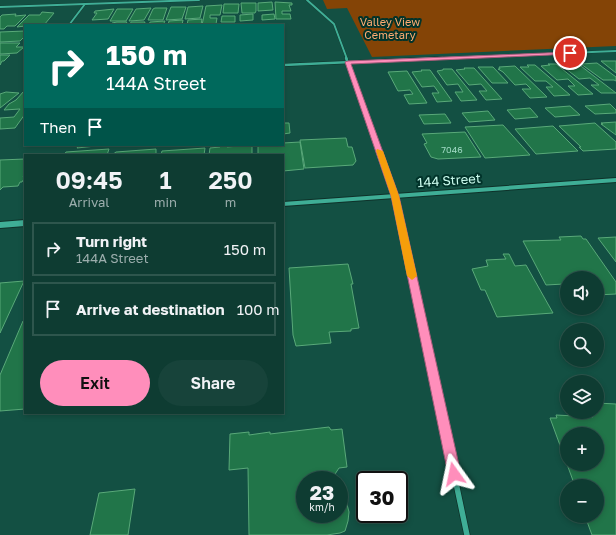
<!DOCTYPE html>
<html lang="en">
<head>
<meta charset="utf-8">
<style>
  :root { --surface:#0e3c32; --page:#17433a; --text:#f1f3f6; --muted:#9badac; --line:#2e564d; --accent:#ff8ebb }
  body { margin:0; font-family:"Golos Text",sans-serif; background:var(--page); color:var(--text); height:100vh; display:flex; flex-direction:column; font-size:15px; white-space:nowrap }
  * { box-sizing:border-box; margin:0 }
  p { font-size:13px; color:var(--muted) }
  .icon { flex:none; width:22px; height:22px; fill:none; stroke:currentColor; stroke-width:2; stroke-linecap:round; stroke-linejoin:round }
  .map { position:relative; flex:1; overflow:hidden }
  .sheet { position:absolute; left:24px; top:154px; width:260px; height:260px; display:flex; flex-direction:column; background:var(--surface); border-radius:0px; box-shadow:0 2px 6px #0003,0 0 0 1px var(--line) }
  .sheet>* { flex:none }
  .hud { position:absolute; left:24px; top:24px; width:260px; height:122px; border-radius:0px; box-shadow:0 2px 6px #0003,0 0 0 1px var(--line); background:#00695c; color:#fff; overflow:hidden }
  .fabs { position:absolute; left:560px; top:271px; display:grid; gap:8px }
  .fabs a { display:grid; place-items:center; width:44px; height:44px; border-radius:50%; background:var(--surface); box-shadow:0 2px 6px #0003,0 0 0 1px var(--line); font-size:20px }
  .speed { position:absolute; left:296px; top:471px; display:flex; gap:8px; font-size:20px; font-weight:700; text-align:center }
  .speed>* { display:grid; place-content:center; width:52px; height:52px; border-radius:50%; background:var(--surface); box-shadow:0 2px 6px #0003,0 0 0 1px var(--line); line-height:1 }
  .speed small { font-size:10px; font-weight:400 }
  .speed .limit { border:2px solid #111; border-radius:6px; background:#fff; color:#111 }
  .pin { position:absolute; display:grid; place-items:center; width:34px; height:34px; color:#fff; margin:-17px; border:2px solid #fff; border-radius:50%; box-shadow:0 1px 4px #0007 }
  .me { position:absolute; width:44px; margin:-22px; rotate:348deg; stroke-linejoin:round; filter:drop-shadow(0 0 3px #0008) }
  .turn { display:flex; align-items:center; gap:14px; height:84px; padding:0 16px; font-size:18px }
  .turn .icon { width:52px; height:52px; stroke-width:2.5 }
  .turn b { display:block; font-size:28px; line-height:34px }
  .then { display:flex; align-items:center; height:38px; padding:0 16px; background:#0003; gap:8px; font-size:15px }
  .eta { display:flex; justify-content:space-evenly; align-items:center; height:68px; text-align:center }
  .eta b { font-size:24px; font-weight:600; line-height:28px }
  .action { display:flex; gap:8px; margin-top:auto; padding:8px 16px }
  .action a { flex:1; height:46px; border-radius:24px; background:var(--accent); color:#111; font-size:16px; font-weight:600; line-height:46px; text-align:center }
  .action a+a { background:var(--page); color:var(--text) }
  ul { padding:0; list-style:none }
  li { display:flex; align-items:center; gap:12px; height:54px; margin:0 8px 6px; padding:0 8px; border:2px solid var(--line); border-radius:0px }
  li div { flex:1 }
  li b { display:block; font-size:15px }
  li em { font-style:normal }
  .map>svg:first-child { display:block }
</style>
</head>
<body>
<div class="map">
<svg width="616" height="535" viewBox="0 0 616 535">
  <rect width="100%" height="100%" fill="#135043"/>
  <polygon fill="#844406" points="323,0 616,0 616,46 372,57 347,8 327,9"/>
  <g fill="#217549" stroke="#59a979" fill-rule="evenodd">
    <polygon points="272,2 273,10 258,11 258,3"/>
    <polygon points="275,2 292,3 292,5 289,5 291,11 282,11 282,14 290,14 291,19 276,19"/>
    <polygon points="241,3 256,3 256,11 255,13 242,13"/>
    <polygon points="224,4 239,4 238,13 223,13"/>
    <polygon points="222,5 220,15 210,15 210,18 217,18 216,24 202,25 206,6"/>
    <polygon points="203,6 200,18 185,19 188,7"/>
    <polygon points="171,7 186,7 182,19 166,20"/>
    <polygon points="151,8 144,20 129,21 136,9"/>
    <polygon points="155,8 167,8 163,20 148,20 153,9"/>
    <polygon points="114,9 108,19 92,20 97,13 94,13 95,11"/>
    <polygon points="117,9 133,9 126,21 110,21"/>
    <polygon points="42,12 54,13 44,25 25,25 25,26 17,27 29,15 40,15"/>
    <polygon points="16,14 15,16 26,15 15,26 7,26 4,29 0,29 0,17 2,15"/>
    <polygon points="253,14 253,20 240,21 240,15"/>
    <polygon points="274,14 275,19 262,20 262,15"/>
    <polygon points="222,16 235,16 235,22 221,22"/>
    <polygon points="202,19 201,25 187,25 188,20"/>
    <polygon points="183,20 182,25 168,25 169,21"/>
    <polygon points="165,21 163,25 149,25 150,22"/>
    <polygon points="117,22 127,22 125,25 111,25 112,23"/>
    <polygon points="131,22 145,22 144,25 130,25"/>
    <polygon points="25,31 25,36 20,41 0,42 0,32"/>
    <polygon points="0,43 20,43 16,47 24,47 17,53 0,54"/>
    <polygon points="0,55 10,55 4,61 2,61 0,65"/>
    <polygon points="601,61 616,61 616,73"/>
    <polygon points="569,63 577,63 616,93 601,93 591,85 599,85 590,78 579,79 561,65 571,64"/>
    <polygon points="597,63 616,77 616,81 614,80 603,80 581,64"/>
    <polygon points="548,64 556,64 593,94 578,95 568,86 575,86 568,79 557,80 541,66 550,65"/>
    <polygon points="527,65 535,65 570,95 554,96 546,87 553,87 546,81 535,81 520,67 529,67"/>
    <polygon points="515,66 547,97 530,98 522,89 531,89 526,84 515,85 503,72 498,69 500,69 499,67"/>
    <polygon points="478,67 493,67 508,83 492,83"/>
    <polygon points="464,68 474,68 502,99 486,100 479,91 487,91 481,84 469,85 456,70 465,69"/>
    <polygon points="443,69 452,69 477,100 461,101 455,92 463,92 458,84 447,85 437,71 443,70"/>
    <polygon points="421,70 430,70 452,101 437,102 432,93 439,93 434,86 422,87 412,72 422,71"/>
    <polygon points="407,71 427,103 409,104 404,95 413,94 410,90 398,91 388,72"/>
    <polygon points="24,91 25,114 15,128 0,129 0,118 14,117 20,109 4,110 9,104 16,100"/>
    <polygon points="6,92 19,93 0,108 0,94"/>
    <polygon points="610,104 616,110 616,113 595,114 585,106"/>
    <polygon points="570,106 580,115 555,117 545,108"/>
    <polygon points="530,108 538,117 515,119 507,110"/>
    <polygon points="488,111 495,120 469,122 462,113"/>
    <polygon points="445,114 451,123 424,124 419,115"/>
    <polygon points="616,122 616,135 601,124 603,124 601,123"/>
    <polygon points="283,123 289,123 290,133 283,134"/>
    <polygon points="595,123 616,142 616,149 583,151 579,147 581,147 559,126"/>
    <polygon points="503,125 530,155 485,158 465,127"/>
    <polygon points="553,126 578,151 536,154 515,129"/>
    <polygon points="465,132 481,157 438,159 431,157 424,144 427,143 422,134"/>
    <polygon points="346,138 348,147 352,147 356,161 353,165 305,168 300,140"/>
    <polygon points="300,142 304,169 283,171 283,155 258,155 258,145 283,145 283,143"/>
    <polygon points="79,145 105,145 77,148"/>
    <polygon points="220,145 227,145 227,147 252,145 252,155 209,155 210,148 220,147"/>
    <polygon points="205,148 204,155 161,155 162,151"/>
    <polygon points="109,149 107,155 64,155 66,152"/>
    <polygon points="156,149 156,155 112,155 116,152"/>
    <polygon points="25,159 25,174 23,177 25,177 22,182 20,182 18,186 3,187 0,190 0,160"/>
    <polygon points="581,236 583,239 586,239 616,282 616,294 597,295 597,278 567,278 567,288 564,284 546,285 523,241 561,240 559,237"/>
    <polygon points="616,237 616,262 598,238"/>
    <polygon points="503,254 509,254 515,266 526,265 553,313 497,317 485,290 481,290 472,269 488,266 486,260 506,259"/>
    <polygon points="348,264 353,284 351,284 359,328 351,329 351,331 329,332 331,343 296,346 293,335 289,268"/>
    <polygon points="24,281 0,333 0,283"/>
    <polygon points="25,320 25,409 0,411 0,375 23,321"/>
    <path d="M597,403L616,404V535H592L585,516H597V486H575L550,418H557L556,415L593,417L591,412H597ZM567,434H597V464H567Z"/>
    <polygon points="329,427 331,430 342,429 347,467 339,468 335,474 336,480 305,480 305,514 339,514 339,487 344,493 349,512 348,521 345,531 340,533 327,535 249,535 248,468 229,470 230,434 249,432 249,435 270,432 270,434"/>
    <polygon points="135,489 128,535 90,535 99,493"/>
  </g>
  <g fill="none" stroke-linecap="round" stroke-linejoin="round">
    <defs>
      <g id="minor-far4">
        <polyline points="307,0 334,24 347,59"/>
        <polyline points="0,7 199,0"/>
        <polyline points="69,25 85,4"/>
        <polyline points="419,59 616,51"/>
      </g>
      <g id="minor-far3">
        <polyline points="346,58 374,136"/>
        <polyline points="283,65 443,58"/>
      </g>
      <polyline id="minor-far2" points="373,135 395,196 403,236"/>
      <polyline id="minor-far1" points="403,235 431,366"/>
      <polyline id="minor" points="431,365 467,535"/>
      <g id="secondary">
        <polygon points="616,178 616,182 283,206 283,202"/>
        <polygon points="25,220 25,226 0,228 0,222"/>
      </g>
    </defs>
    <use href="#minor-far4" stroke="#0f322a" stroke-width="2.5"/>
    <use href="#minor-far3" stroke="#0f322a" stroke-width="3.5"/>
    <use href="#minor-far2" stroke="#0f322a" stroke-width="4.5"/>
    <use href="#minor-far1" stroke="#0f322a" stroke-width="5.5"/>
    <use href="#minor" stroke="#0f322a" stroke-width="7"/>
    <use href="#secondary" stroke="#0f322a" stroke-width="2"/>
    <use href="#minor-far4" stroke="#3fae96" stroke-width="2"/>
    <use href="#minor-far3" stroke="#3fae96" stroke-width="2.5"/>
    <use href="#minor-far2" stroke="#3fae96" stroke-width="3.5"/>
    <use href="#minor-far1" stroke="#3fae96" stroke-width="4"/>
    <use href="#minor" stroke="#3fae96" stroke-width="5.5"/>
    <use href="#secondary" fill="#3fae96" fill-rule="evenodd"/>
  </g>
  <polygon fill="#ff8ebb" stroke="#a65c7a" points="570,52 572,54 351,64 399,196 461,474 459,479 454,480 450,479 448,474 391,196 345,62 348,61"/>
  <polygon fill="#f59e0b" points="377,149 383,151 399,196 417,276 412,280 407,276 391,196 376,151"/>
  <g text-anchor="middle" stroke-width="4" stroke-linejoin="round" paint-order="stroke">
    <g font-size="9" fill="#a0dac4">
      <text x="452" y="153">7046</text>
    </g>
    <g font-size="11" fill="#fdac73" stroke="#01332a">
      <text x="390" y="26">Valley View<tspan x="390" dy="13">Cemetary</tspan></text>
    </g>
    <g font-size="13" fill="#cafbed" stroke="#01332a">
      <text transform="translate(449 180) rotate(-4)" y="5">144 Street</text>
    </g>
  </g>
</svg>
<div class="fabs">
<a><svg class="icon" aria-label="sound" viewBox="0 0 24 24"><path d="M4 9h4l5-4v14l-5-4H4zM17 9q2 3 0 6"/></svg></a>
<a><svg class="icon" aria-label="search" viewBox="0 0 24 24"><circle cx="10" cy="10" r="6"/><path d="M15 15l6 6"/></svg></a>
<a><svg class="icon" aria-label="layers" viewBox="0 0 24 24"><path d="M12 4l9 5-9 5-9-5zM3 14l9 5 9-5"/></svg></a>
<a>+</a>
<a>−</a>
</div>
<div class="speed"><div>23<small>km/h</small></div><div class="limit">30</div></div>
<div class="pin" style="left:570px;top:53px;background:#d93025"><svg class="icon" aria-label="arrive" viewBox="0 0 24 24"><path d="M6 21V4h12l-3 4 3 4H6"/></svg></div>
<svg class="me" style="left:454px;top:474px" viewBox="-20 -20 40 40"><path d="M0-17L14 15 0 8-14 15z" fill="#ff8ebb" stroke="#fff" stroke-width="4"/></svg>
<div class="hud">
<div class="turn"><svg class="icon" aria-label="right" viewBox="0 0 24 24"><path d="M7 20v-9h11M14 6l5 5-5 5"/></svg><div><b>150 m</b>144A Street</div></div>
<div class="then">Then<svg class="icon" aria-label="arrive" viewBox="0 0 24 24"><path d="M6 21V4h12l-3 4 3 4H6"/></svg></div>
</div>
<section class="sheet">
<div class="eta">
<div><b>09:45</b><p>Arrival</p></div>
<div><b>1</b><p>min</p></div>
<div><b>250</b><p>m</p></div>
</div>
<ul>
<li><svg class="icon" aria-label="right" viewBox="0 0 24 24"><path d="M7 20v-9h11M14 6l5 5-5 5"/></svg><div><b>Turn right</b><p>144A Street</p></div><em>150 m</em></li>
<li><svg class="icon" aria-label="arrive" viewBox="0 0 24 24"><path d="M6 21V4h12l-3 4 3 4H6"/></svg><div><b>Arrive at destination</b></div><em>100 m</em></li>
</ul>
<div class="action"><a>Exit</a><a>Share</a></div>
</section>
</div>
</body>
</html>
